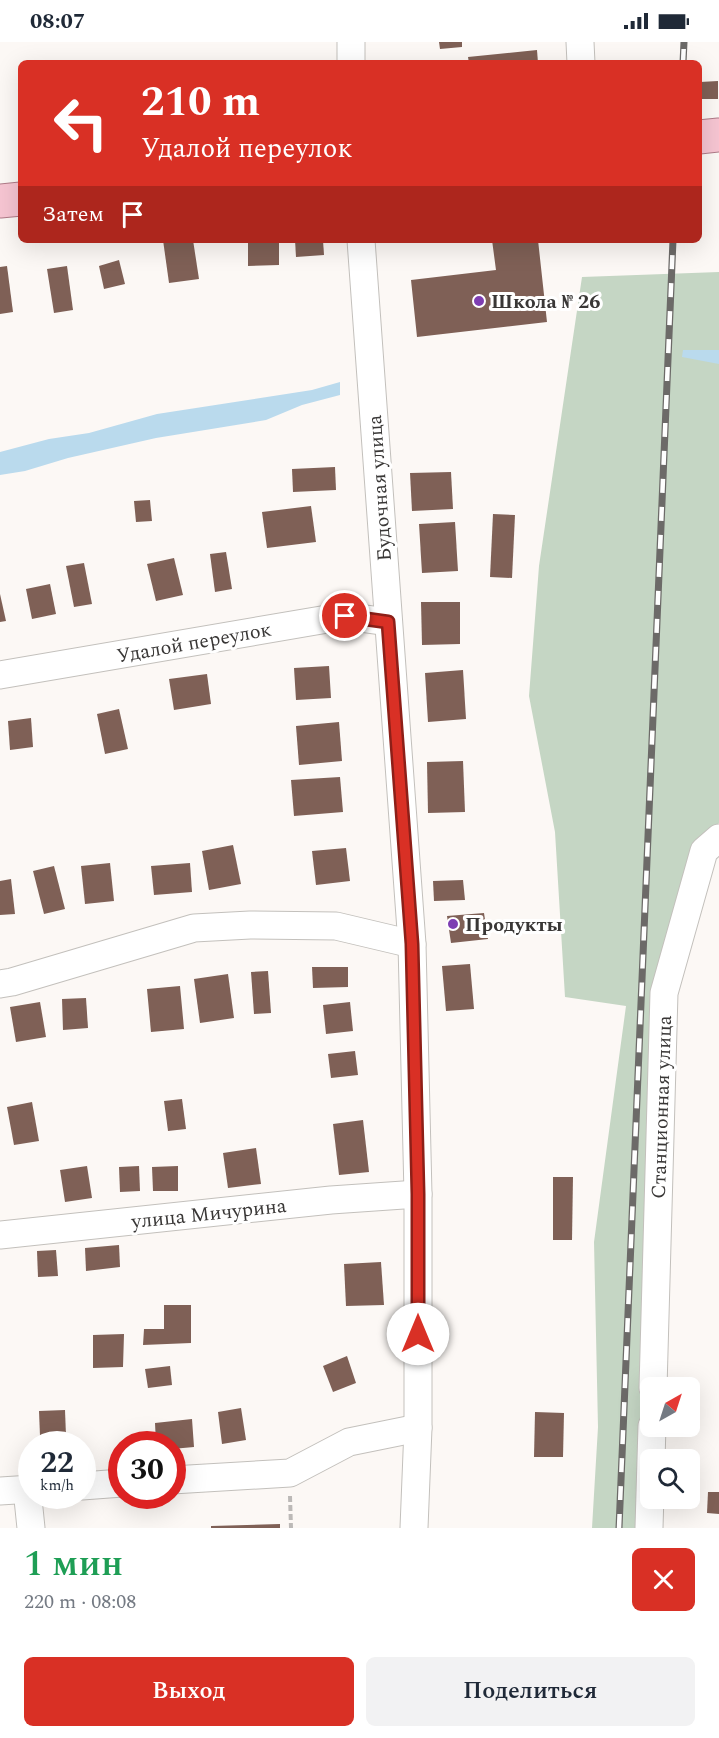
<!DOCTYPE html>
<html lang="ru">
<head>
<meta charset="utf-8">
<style>
  :root { --surface:#fff; --page:#f2f2f3; --text:#1f2937; --muted:#747a83; --accent:#d93025 }
  body { margin:0; font-family:Spectral,serif; background:var(--page); color:var(--text); height:100vh; display:flex; flex-direction:column; font-size:22px; white-space:nowrap }
  * { box-sizing:border-box; margin:0 }
  p { font-size:20px; color:var(--muted) }
  .icon { flex:none; width:33px; height:33px; fill:none; stroke:currentColor; stroke-width:2; stroke-linecap:round; stroke-linejoin:round }
  .map { position:relative; height:1486px; overflow:hidden }
  .panel { display:flex; flex-direction:column; background:var(--surface); flex:1 }
  .panel>* { flex:none }
  .guide { position:absolute; left:18px; top:18px; width:684px; height:183px; border-radius:9px; box-shadow:0 6px 24px #0002; background:#d93025; color:#fff; overflow:hidden }
  .needle { width:39px; rotate:39deg }
  .controls { position:absolute; left:640px; top:1335px; display:grid; gap:12px }
  .controls a { display:grid; place-items:center; width:60px; height:60px; border-radius:9px; background:var(--surface); box-shadow:0 6px 24px #0002; font-size:30px }
  .speed { position:absolute; left:18px; top:1389px; display:flex; gap:12px; font-size:30px; font-weight:700; text-align:center }
  .speed>* { display:grid; place-content:center; width:78px; height:78px; border-radius:50%; background:var(--surface); box-shadow:0 6px 24px #0002; line-height:1 }
  .speed small { font-size:15px; font-weight:400 }
  .speed .limit { border:9px solid #d22; background:#fff; color:#111 }
  .pin { position:absolute; display:grid; place-items:center; width:51px; height:51px; color:#fff; margin:-26px; border:3px solid #fff; border-radius:50%; box-shadow:0 2px 6px #0007 }
  .me { position:absolute; width:66px; margin:-33px; rotate:0deg; stroke-linejoin:round; filter:drop-shadow(0 0 4px #0008) }
  .turn { display:flex; align-items:center; gap:21px; height:126px; padding:0 24px; font-size:27px }
  .turn .icon { width:78px; height:78px; stroke-width:2.5 }
  .turn b { display:block; font-size:42px; line-height:51px }
  .then { display:flex; align-items:center; height:57px; padding:0 24px; background:#0003; gap:12px; font-size:22px }
  .round { display:grid; place-items:center; flex:none; width:63px; height:63px; border-radius:9px; background:var(--page) }
  .overview { display:flex; align-items:center; justify-content:space-between; height:102px; padding:0 24px }
  h1 { font-size:36px; font-weight:600; line-height:45px; color:#1e9e55 }
  .action { display:flex; gap:12px; margin-top:auto; padding:12px 24px }
  .action a { flex:1; height:69px; border-radius:9px; background:var(--accent); color:#fff; font-size:24px; font-weight:600; line-height:69px; text-align:center }
  .action a+a { background:var(--page); color:var(--text) }
  .status { display:flex; justify-content:space-between; align-items:center; height:42px; padding:0 30px; background:var(--surface); direction:ltr }
  .status svg { height:16px; fill:currentColor }
  .map>svg:first-child { display:block }
</style>
</head>
<body>
<div class="status"><b>08:07</b><svg viewBox="0 0 49 12"><path d="M0 12V9h3v3zM5 12V6h3v6zM10 12V3h3v9zM15 12V0h3v12zM26 1h20v11H26zM47 4h2v5h-2z"/></svg></div>
<div class="map">
<svg width="719" height="1486" viewBox="0 0 719 1486">
  <rect width="100%" height="100%" fill="#fcf8f5"/>
  <polygon fill="#c5d6c4" points="719,230 719,781 695,806 664,907 651,1346 651,1486 592,1486 598,1385 594,1200 626,964 565,955 555,790 529,654 539,524 582,235"/>
  <g fill="#badaed">
    <polygon points="683,308 719,308 719,322 682,315"/>
    <polygon points="340,340 340,353 302,363 266,378 156,396 68,416 25,429 0,433 0,410 49,397 89,391 157,372 312,348"/>
  </g>
  <g fill="#7f6056">
    <polygon points="439,0 462,0 462,5 440,7"/>
    <polygon points="537,8 538,21 469,21 468,15"/>
    <polygon points="718,39 718,57 701,57 700,40"/>
    <polygon points="163,198 193,198 199,237 169,241"/>
    <polygon points="248,198 279,198 279,223 248,224"/>
    <polygon points="295,198 323,198 324,213 296,215"/>
    <polygon points="492,198 538,198 547,280 417,295 411,238 496,228"/>
    <polygon points="119,218 125,242 104,247 99,224"/>
    <polygon points="7,224 13,270 0,272 0,225"/>
    <polygon points="67,224 73,268 54,271 47,227"/>
    <polygon points="335,425 336,448 293,450 292,427"/>
    <polygon points="451,430 453,467 412,469 410,431"/>
    <polygon points="150,458 152,479 136,480 134,459"/>
    <polygon points="311,464 316,500 267,506 262,470"/>
    <polygon points="493,472 515,473 512,536 490,535"/>
    <polygon points="455,480 458,529 422,531 419,482"/>
    <polygon points="226,510 232,547 215,550 210,512"/>
    <polygon points="174,516 183,553 156,559 147,522"/>
    <polygon points="84,521 92,562 74,565 66,524"/>
    <polygon points="50,542 56,572 32,577 26,547"/>
    <polygon points="0,552 6,579 0,580"/>
    <polygon points="421,560 460,560 460,602 422,603"/>
    <polygon points="329,624 331,656 296,658 294,626"/>
    <polygon points="463,628 466,677 428,680 425,631"/>
    <polygon points="207,632 211,662 174,668 169,637"/>
    <polygon points="119,667 128,707 105,712 97,672"/>
    <polygon points="31,676 33,705 10,708 8,679"/>
    <polygon points="339,680 342,719 299,723 296,684"/>
    <polygon points="463,719 465,770 428,771 427,720"/>
    <polygon points="340,735 343,770 294,774 291,738"/>
    <polygon points="233,803 241,842 209,848 202,809"/>
    <polygon points="346,806 350,839 316,843 312,809"/>
    <polygon points="110,821 114,859 85,862 81,824"/>
    <polygon points="190,821 192,850 154,853 151,824"/>
    <polygon points="54,824 65,867 44,872 33,829"/>
    <polygon points="11,837 15,872 0,873 0,839"/>
    <polygon points="463,838 465,858 434,859 433,839"/>
    <polygon points="484,871 488,897 451,901 447,874"/>
    <polygon points="470,922 474,967 446,969 442,924"/>
    <polygon points="312,925 348,925 348,945 313,946"/>
    <polygon points="268,929 271,971 254,972 251,930"/>
    <polygon points="228,932 234,976 200,981 194,937"/>
    <polygon points="180,944 184,987 151,990 147,947"/>
    <polygon points="86,956 88,986 63,988 62,957"/>
    <polygon points="40,960 46,995 16,1000 10,965"/>
    <polygon points="350,960 353,989 326,992 323,963"/>
    <polygon points="355,1009 358,1033 331,1036 328,1012"/>
    <polygon points="182,1057 186,1087 168,1089 164,1059"/>
    <polygon points="32,1060 39,1099 14,1103 7,1065"/>
    <polygon points="363,1078 369,1130 339,1133 333,1082"/>
    <polygon points="256,1106 261,1142 228,1146 223,1111"/>
    <polygon points="87,1124 92,1156 65,1160 60,1128"/>
    <polygon points="139,1124 140,1149 120,1150 119,1125"/>
    <polygon points="178,1124 178,1149 153,1149 152,1125"/>
    <polygon points="553,1135 573,1135 572,1198 553,1198"/>
    <polygon points="119,1203 120,1225 86,1229 85,1206"/>
    <polygon points="56,1208 58,1234 38,1235 37,1209"/>
    <polygon points="381,1220 384,1263 346,1264 344,1222"/>
    <polygon points="164,1263 191,1263 191,1301 143,1303 144,1287 164,1287"/>
    <polygon points="124,1292 123,1325 93,1326 93,1293"/>
    <polygon points="347,1314 356,1341 333,1350 323,1324"/>
    <polygon points="170,1324 172,1343 148,1346 145,1327"/>
    <polygon points="241,1366 246,1398 222,1402 218,1370"/>
    <polygon points="65,1368 66,1394 40,1394 39,1369"/>
    <polygon points="535,1370 564,1371 563,1415 534,1415"/>
    <polygon points="192,1377 194,1405 172,1407 172,1402 156,1402 155,1381"/>
    <polygon points="708,1450 719,1450 719,1472 707,1471"/>
    <polygon points="280,1482 280,1486 211,1486 211,1484"/>
  </g>
  <g fill="none" stroke-linecap="round" stroke-linejoin="round">
    <defs>
      <g id="minor">
        <polyline points="351,0 351,21"/>
        <polyline points="580,0 581,21"/>
        <polyline points="361,198 412,902 418,1152 418,1386 414,1486"/>
        <polyline points="0,633 345,574 388,580"/>
        <polyline points="0,942 12,940 194,886 250,883 336,884 412,902"/>
        <polyline points="0,1193 331,1158 418,1152"/>
        <polyline points="653,1346 664,951 704,809 719,796"/>
        <polyline points="172,1438 290,1431 349,1400 418,1386"/>
        <polyline points="82,1444 122,1441"/>
        <polyline points="27,1447 31,1486"/>
        <polyline points="0,1449 32,1447"/>
        <polyline points="649,1486 652,1384"/>
      </g>
      <g id="major">
        <polyline points="699,95 719,93"/>
        <polyline points="0,159 21,157"/>
      </g>
    </defs>
    <use href="#minor" stroke="#c3c0bc" stroke-width="29"/>
    <use href="#major" stroke="#b07b88" stroke-width="35"/>
    <polyline stroke="#bcb9b7" stroke-width="4" stroke-dasharray="6 3" stroke-linecap="butt" points="290,1454 291,1486"/>
    <use href="#minor" stroke="#fff" stroke-width="27"/>
    <use href="#major" stroke="#f6c5d2" stroke-width="33"/>
    <defs>
      <g id="rail">
        <polyline points="683,21 684,0"/>
        <polyline points="619,1486 673,198"/>
      </g>
    </defs>
    <use href="#rail" stroke="#6c6a68" stroke-width="7"/>
    <use href="#rail" stroke="#fff" stroke-width="4.5" stroke-dasharray="14" stroke-linecap="butt"/>
  </g>
  <g fill="none" stroke-linecap="round" stroke-linejoin="round">
    <defs>
      <polyline id="route" points="345,574 388,580 412,902 418,1152 418,1292"/>
    </defs>
    <use href="#route" stroke="#8d1f18" stroke-width="15"/>
    <use href="#route" stroke="#d93025" stroke-width="10"/>
  </g>
  <g fill="#7e3eb2" stroke="#fff" stroke-width="2">
    <circle cx="479" cy="259" r="6"/>
    <circle cx="453" cy="882" r="6"/>
  </g>
  <g text-anchor="middle" stroke-width="6" stroke-linejoin="round" paint-order="stroke">
    <g font-size="20" font-weight="bold" fill="#393736" stroke="#fff" text-anchor="start">
      <text x="491" y="266">Школа № 26</text>
      <text x="465" y="889">Продукты</text>
    </g>
    <g font-size="20" fill="#393736" stroke="#fff">
      <text transform="translate(379 446) rotate(-94)" y="7">Будочная улица</text>
      <text transform="translate(194 600) rotate(-10)" y="7">Удалой переулок</text>
      <text transform="translate(661 1065) rotate(-88)" y="7">Станционная улица</text>
      <text transform="translate(209 1171) rotate(-6)" y="7">улица Мичурина</text>
    </g>
  </g>
</svg>
<div class="controls">
<a><svg class="needle" viewBox="-14 -14 28 28"><path d="M0-13l5 13h-10z" fill="#e53935"/><path d="M0 13l5-13h-10z" fill="#747a83"/></svg></a>
<a><svg class="icon" aria-label="search" viewBox="0 0 24 24"><circle cx="10" cy="10" r="6"/><path d="M15 15l6 6"/></svg></a>
</div>
<div class="speed"><div>22<small>km/h</small></div><div class="limit">30</div></div>
<div class="pin" style="left:345px;top:574px;background:#d93025"><svg class="icon" aria-label="arrive" viewBox="0 0 24 24"><path d="M6 21V4h12l-3 4 3 4H6"/></svg></div>
<svg class="me" style="left:418px;top:1292px" viewBox="-20 -20 40 40"><circle r="19" fill="#fff"/><path d="M0-13L10 11 0 6-10 11z" fill="#d93025"/></svg>
<div class="guide">
<div class="turn"><svg class="icon" aria-label="left" viewBox="0 0 24 24"><path d="M17 20v-9H6M10 6l-5 5 5 5"/></svg><div><b>210 m</b>Удалой переулок</div></div>
<div class="then">Затем<svg class="icon" aria-label="arrive" viewBox="0 0 24 24"><path d="M6 21V4h12l-3 4 3 4H6"/></svg></div>
</div>
</div>
<section class="panel">
<div class="overview"><div><h1>1 мин</h1><p>220 m · 08:08</p></div><a class="round" style="background:#d93025;color:#fff"><svg class="icon" aria-label="close" viewBox="0 0 24 24"><path d="M6 6l12 12M18 6L6 18"/></svg></a></div>
<div class="action"><a>Выход</a><a>Поделиться</a></div>
</section>
</body>
</html>
